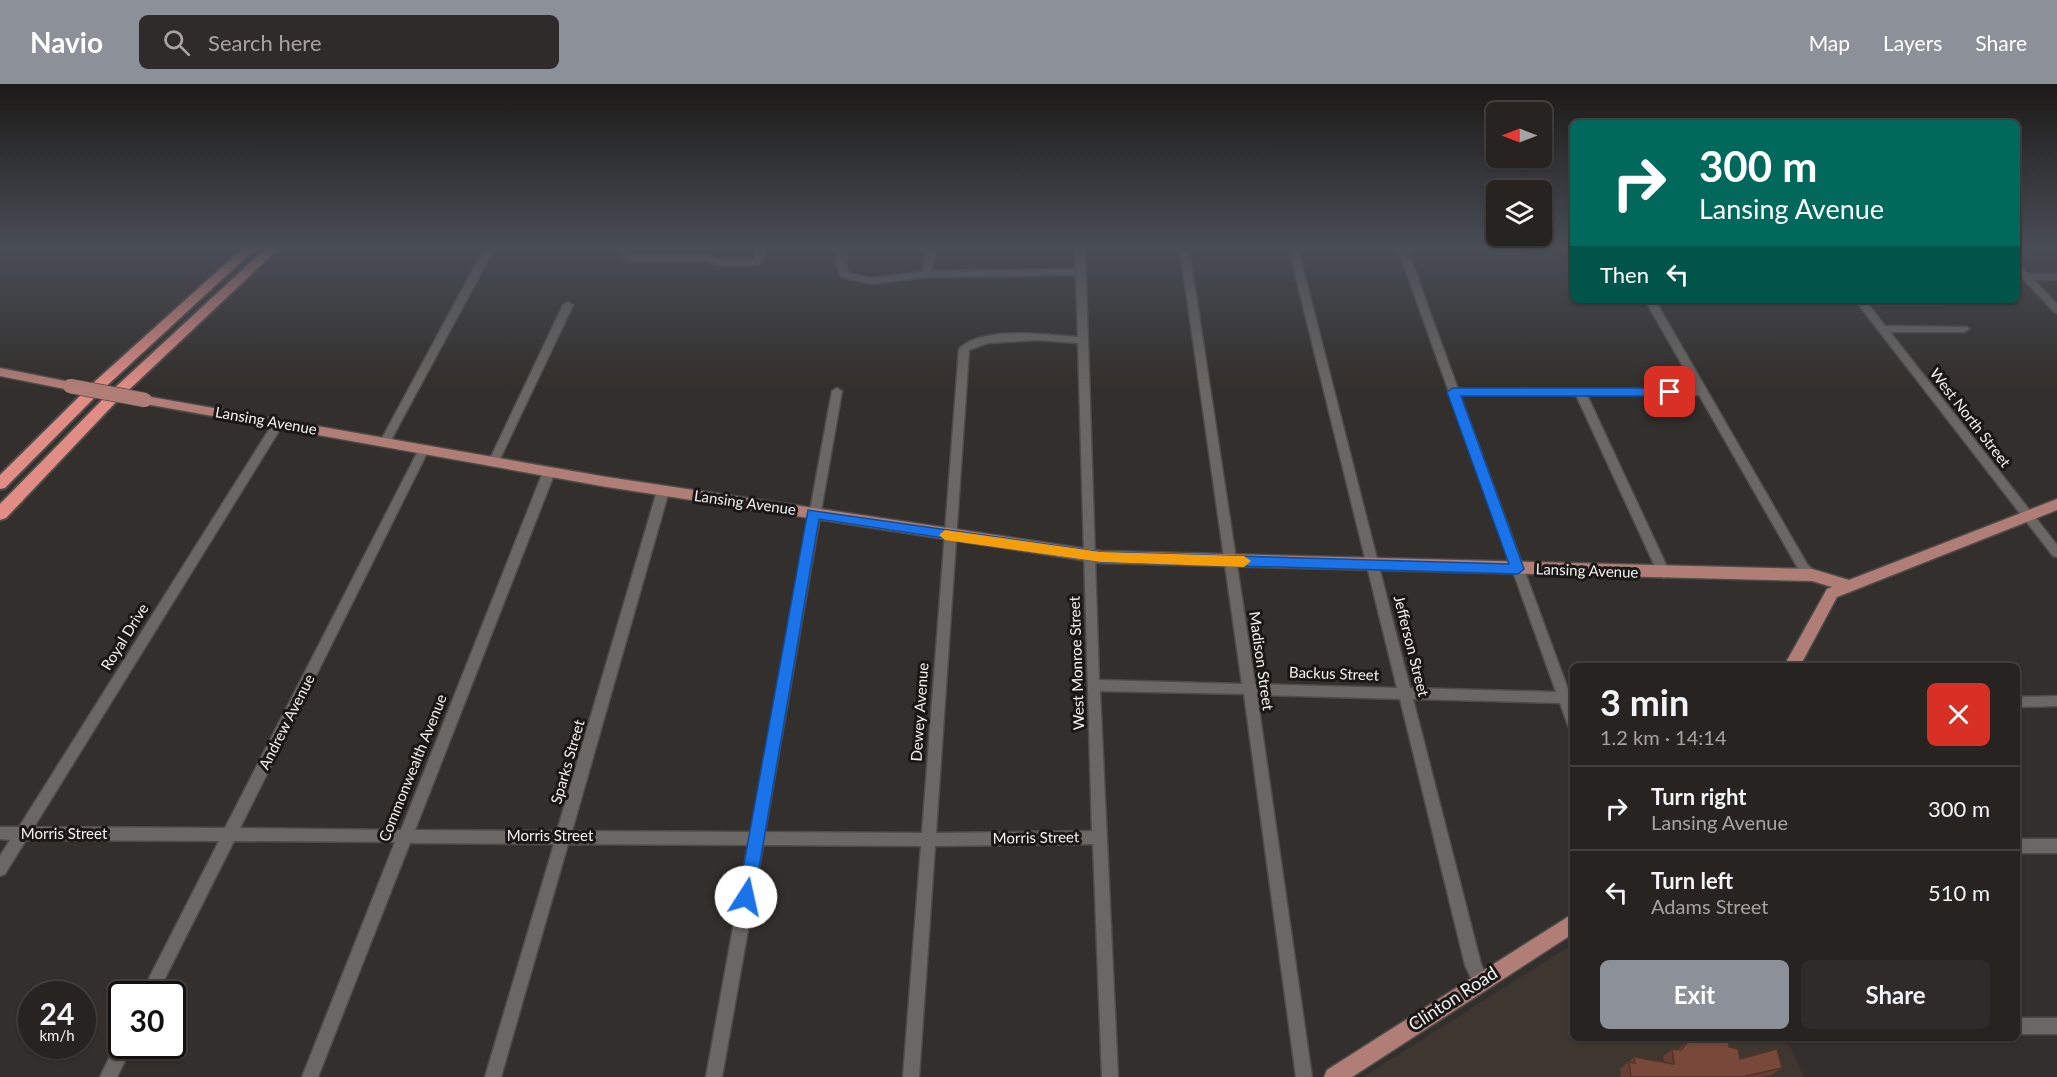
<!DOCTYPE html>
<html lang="en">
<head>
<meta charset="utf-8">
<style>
  :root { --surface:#262321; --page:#2e2b2a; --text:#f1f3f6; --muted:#a4a4a5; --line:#42403f; --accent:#8c9099 }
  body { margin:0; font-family:Lato,sans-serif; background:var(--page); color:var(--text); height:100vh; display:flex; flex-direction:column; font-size:22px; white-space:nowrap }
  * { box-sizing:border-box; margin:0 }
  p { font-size:20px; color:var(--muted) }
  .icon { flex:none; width:33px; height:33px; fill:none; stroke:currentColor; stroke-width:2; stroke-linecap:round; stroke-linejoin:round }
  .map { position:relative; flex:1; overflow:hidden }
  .details { position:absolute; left:1570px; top:579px; width:450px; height:378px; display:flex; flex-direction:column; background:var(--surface); border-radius:9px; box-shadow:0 2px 4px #0004,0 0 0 2px var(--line) }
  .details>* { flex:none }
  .top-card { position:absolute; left:1570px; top:36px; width:450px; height:183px; border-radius:9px; box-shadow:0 2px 4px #0004,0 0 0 2px var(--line); background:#00695c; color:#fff; overflow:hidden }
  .needle { width:39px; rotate:270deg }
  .fabs { position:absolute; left:1486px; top:18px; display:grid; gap:12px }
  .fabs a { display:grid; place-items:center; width:66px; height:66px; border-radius:9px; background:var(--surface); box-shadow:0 2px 4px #0004,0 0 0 2px var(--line); font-size:30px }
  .speed { position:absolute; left:18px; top:897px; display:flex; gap:12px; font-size:30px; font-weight:700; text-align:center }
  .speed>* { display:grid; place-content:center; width:78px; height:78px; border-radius:50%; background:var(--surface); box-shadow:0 2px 4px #0004,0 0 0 2px var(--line); line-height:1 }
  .speed small { font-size:15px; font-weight:400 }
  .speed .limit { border:3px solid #111; border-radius:9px; background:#fff; color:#111 }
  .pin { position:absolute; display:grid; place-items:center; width:51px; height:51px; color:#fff; margin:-26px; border-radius:12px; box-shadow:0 3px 9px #0006 }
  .me { position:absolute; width:66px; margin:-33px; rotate:10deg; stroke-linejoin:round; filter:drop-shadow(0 0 4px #0008) }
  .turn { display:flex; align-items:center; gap:21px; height:126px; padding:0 30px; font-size:27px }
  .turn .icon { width:78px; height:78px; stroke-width:2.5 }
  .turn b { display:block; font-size:42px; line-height:51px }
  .then { display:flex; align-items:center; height:57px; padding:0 30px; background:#0003; gap:12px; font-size:22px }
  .round { display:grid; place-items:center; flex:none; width:63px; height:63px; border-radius:9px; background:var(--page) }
  .summary { display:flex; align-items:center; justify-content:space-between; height:102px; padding:0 30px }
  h1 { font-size:36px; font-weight:700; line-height:45px }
  .button { display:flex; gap:12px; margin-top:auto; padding:12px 30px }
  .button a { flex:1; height:69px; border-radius:9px; background:var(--accent); color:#fff; font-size:24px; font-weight:700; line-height:69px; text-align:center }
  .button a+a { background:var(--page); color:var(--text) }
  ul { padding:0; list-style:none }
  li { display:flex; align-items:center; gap:18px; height:84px; padding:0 30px; border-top:2px solid var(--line) }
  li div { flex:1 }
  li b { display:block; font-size:22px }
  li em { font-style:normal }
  header { display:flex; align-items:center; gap:36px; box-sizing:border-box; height:84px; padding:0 30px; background:var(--accent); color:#fff }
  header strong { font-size:28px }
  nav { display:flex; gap:33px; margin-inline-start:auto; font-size:21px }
  .search { width:420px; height:54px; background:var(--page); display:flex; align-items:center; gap:15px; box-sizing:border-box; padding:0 21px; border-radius:9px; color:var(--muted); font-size:22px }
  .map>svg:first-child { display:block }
</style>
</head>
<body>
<header>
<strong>Navio</strong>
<div class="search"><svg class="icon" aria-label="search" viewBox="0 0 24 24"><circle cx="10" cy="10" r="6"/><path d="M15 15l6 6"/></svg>Search here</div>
<nav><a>Map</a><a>Layers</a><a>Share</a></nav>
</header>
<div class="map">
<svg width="2057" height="993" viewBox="0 0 2057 993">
  <rect width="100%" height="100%" fill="#322f2c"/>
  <polygon fill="#3e372f" points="1573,860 1574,954 1784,954 1792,966 1804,993 1363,993"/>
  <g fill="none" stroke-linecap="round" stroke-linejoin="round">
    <defs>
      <g id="minor">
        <polygon points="484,165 494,165 390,358 385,362 381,361 380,358"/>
        <polygon points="622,165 631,165 632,171 706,171 720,175 753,175 757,165 766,165 762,178 757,181 719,181 705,177 628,177 623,174"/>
        <path d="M840,165H849L846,179L848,189L871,194L922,188L928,165H937L931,187L1076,185L1075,165H1085L1099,596L1242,600L1180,165H1189L1255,600L1397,604L1289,165H1298L1410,604L1556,608L1398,165H1407L1458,305H1696L1645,216H1655L1807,480L1818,491L1816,494L1812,496L1799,486L1699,311H1587L1670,489L1664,494L1658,489L1576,311H1460L1569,608L1574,609V645L1569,644L1560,619L1413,615L1481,880L1488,897L1485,902L1480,905L1475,902L1465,881L1400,615L1257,611L1312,993H1296L1244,610L1100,607L1118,993H1102L1093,760L935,762L919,993H903L921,762L763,761L722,993H706L748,761L568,760L501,993H485L554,760L410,759L318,993H302L395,758L234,757L157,910H141L219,757L26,756L5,790L0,792V772L10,756L0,755V743H19L275,336L279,335L284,339L34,743L225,744L419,365L424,361L429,365L240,744L401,746L543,388L549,384L555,388L415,746L557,747L657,407L663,403L669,407L572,747L751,748L832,307L837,304L842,307L765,748L922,749L959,265C983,241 1046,251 1078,253L1076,191L926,193L871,200L841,193L836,179ZM1038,256L1078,259L1092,747L936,749L969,266L988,259Z"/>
        <polygon points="2018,181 2029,190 2057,190 2057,196 2034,196 2057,220 2057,229 2054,228 2018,189"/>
        <polygon points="1855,216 1948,216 1947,219 1944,220 1868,220 1885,242 1967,243 1969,245 1964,248 1890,248 2057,461 2057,473 2053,472"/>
        <polygon points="568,218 573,221 499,377 498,380 490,380 489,377 563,221"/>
        <polygon points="2057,612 2057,622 2018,623 2018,613"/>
        <rect x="2018" y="755" width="39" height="14"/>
        <rect x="2018" y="934" width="39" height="16"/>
        <polygon points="122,955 122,962 132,962 117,993 100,993 118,956"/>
      </g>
      <g id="major">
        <polygon points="0,284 70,298 76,302 70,306 0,292"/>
        <polygon points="145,312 607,393 1101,467 1812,485 1849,496 2057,415 2057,426 1837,513 1800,582 1784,582 1827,505 1832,503 1812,497 1101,479 607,403 140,319 139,316"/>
        <polygon points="1574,829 1574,849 1352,993 1324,993 1327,986"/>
      </g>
      <g id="highway">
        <polygon points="242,165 255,165 101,307 5,404 0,405 0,391 91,301"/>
        <polygon points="265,165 278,165 116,318 6,434 0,436 0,420 106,312"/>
      </g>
    </defs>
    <use href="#minor" stroke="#4e4c4a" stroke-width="3"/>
    <use href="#major" stroke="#4e4c4a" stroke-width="3"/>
    <use href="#highway" stroke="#4e4c4a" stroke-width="4"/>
    <use href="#minor" fill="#6a6764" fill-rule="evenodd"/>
    <use href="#major" fill="#b17d77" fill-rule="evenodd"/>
    <use href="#highway" fill="#e18c84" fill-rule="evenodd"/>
    <defs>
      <polyline id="major-bridge" points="70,302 145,316"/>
    </defs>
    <use href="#major-bridge" stroke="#4e4c4a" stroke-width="16" stroke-linecap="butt"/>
    <use href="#major-bridge" stroke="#b17d77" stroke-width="14"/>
  </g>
  <polygon fill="#673f32" points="1695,954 1713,954 1729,963 1740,975 1782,984 1771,991 1762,993 1621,993 1620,985 1634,973 1664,978 1663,972 1672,965 1678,965 1691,955 1692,957"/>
  <polygon fill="#78493a" stroke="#543329" stroke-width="1.5" points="1698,954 1713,954 1714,955 1728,956 1729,963 1738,965 1740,975 1777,965 1782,984 1746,992 1747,993 1631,993 1629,978 1635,979 1634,973 1674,980 1672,965 1681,966 1691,955 1694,958"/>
  <linearGradient id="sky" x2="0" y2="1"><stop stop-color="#1c1a18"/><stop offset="0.54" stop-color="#494d56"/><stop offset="1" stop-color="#494d56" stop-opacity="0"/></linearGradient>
  <rect width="2057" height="304" fill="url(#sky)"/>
  <polygon fill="#1a73e8" stroke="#114b97" stroke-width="1.5" points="1453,304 1670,304 1676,308 1670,312 1461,312 1524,485 1518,490 1101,478 819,435 754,813 752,818 746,821 740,818 738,813 808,426 1101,468 1509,480 1447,308"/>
  <polygon fill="#f59e0b" points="945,446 1101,468 1244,472 1251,477 1244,483 1101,478 945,456 939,451"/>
  <g text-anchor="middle" stroke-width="6" stroke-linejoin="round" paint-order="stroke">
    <g font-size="15" fill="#f4f2f0" stroke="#191816">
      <text transform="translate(1970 334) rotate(52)" y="5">West North Street</text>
      <text transform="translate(266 337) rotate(10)" y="5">Lansing Avenue</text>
      <text transform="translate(745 419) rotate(8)" y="5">Lansing Avenue</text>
      <text transform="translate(1587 487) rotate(2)" y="5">Lansing Avenue</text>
      <text transform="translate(125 553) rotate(-58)" y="5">Royal Drive</text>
      <text transform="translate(1411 562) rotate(76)" y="5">Jefferson Street</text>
      <text transform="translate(1261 577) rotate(82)" y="5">Madison Street</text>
      <text transform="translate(1077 579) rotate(-92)" y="5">West Monroe Street</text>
      <text transform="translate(1334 590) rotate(2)" y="5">Backus Street</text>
      <text transform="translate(920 628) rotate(-86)" y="5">Dewey Avenue</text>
      <text transform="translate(287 638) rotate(-63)" y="5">Andrew Avenue</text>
      <text transform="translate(568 678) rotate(-74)" y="5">Sparks Street</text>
      <text transform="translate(413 684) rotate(-68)" y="5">Commonwealth Avenue</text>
      <text x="64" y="755">Morris Street</text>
      <text x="550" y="757">Morris Street</text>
      <text transform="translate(1036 754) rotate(-1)" y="5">Morris Street</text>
    </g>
    <g font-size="18" fill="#f4f2f0" stroke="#191816">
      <text transform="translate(1453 915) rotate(-33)" y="6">Clinton Road</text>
    </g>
  </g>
</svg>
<div class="fabs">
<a><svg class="needle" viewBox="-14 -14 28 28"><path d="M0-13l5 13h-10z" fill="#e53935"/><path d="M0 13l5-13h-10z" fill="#a4a4a5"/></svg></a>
<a><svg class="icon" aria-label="layers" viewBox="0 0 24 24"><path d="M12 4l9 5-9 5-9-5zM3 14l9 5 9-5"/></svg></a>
</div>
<div class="speed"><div>24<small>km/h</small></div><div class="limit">30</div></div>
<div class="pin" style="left:1670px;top:308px;background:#d93025"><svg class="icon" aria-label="arrive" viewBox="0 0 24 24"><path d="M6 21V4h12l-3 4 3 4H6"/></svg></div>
<svg class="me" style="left:746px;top:813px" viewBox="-20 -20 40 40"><circle r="19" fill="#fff"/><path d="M0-13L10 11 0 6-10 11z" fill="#1a73e8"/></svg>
<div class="top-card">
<div class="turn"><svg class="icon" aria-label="right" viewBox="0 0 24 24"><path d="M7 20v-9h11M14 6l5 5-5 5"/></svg><div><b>300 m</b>Lansing Avenue</div></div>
<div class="then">Then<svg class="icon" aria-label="left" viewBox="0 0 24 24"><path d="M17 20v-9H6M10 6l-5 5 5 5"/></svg></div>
</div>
<section class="details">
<div class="summary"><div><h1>3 min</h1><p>1.2 km · 14:14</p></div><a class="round" style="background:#d93025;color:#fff"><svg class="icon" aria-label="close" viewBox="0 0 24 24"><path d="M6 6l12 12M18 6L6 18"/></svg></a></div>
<ul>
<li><svg class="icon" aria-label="right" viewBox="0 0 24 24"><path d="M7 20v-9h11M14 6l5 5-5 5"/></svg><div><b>Turn right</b><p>Lansing Avenue</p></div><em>300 m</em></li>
<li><svg class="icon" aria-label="left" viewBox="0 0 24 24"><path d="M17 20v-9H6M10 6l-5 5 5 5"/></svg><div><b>Turn left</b><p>Adams Street</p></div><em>510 m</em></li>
</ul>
<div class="button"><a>Exit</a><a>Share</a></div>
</section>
</div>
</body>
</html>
